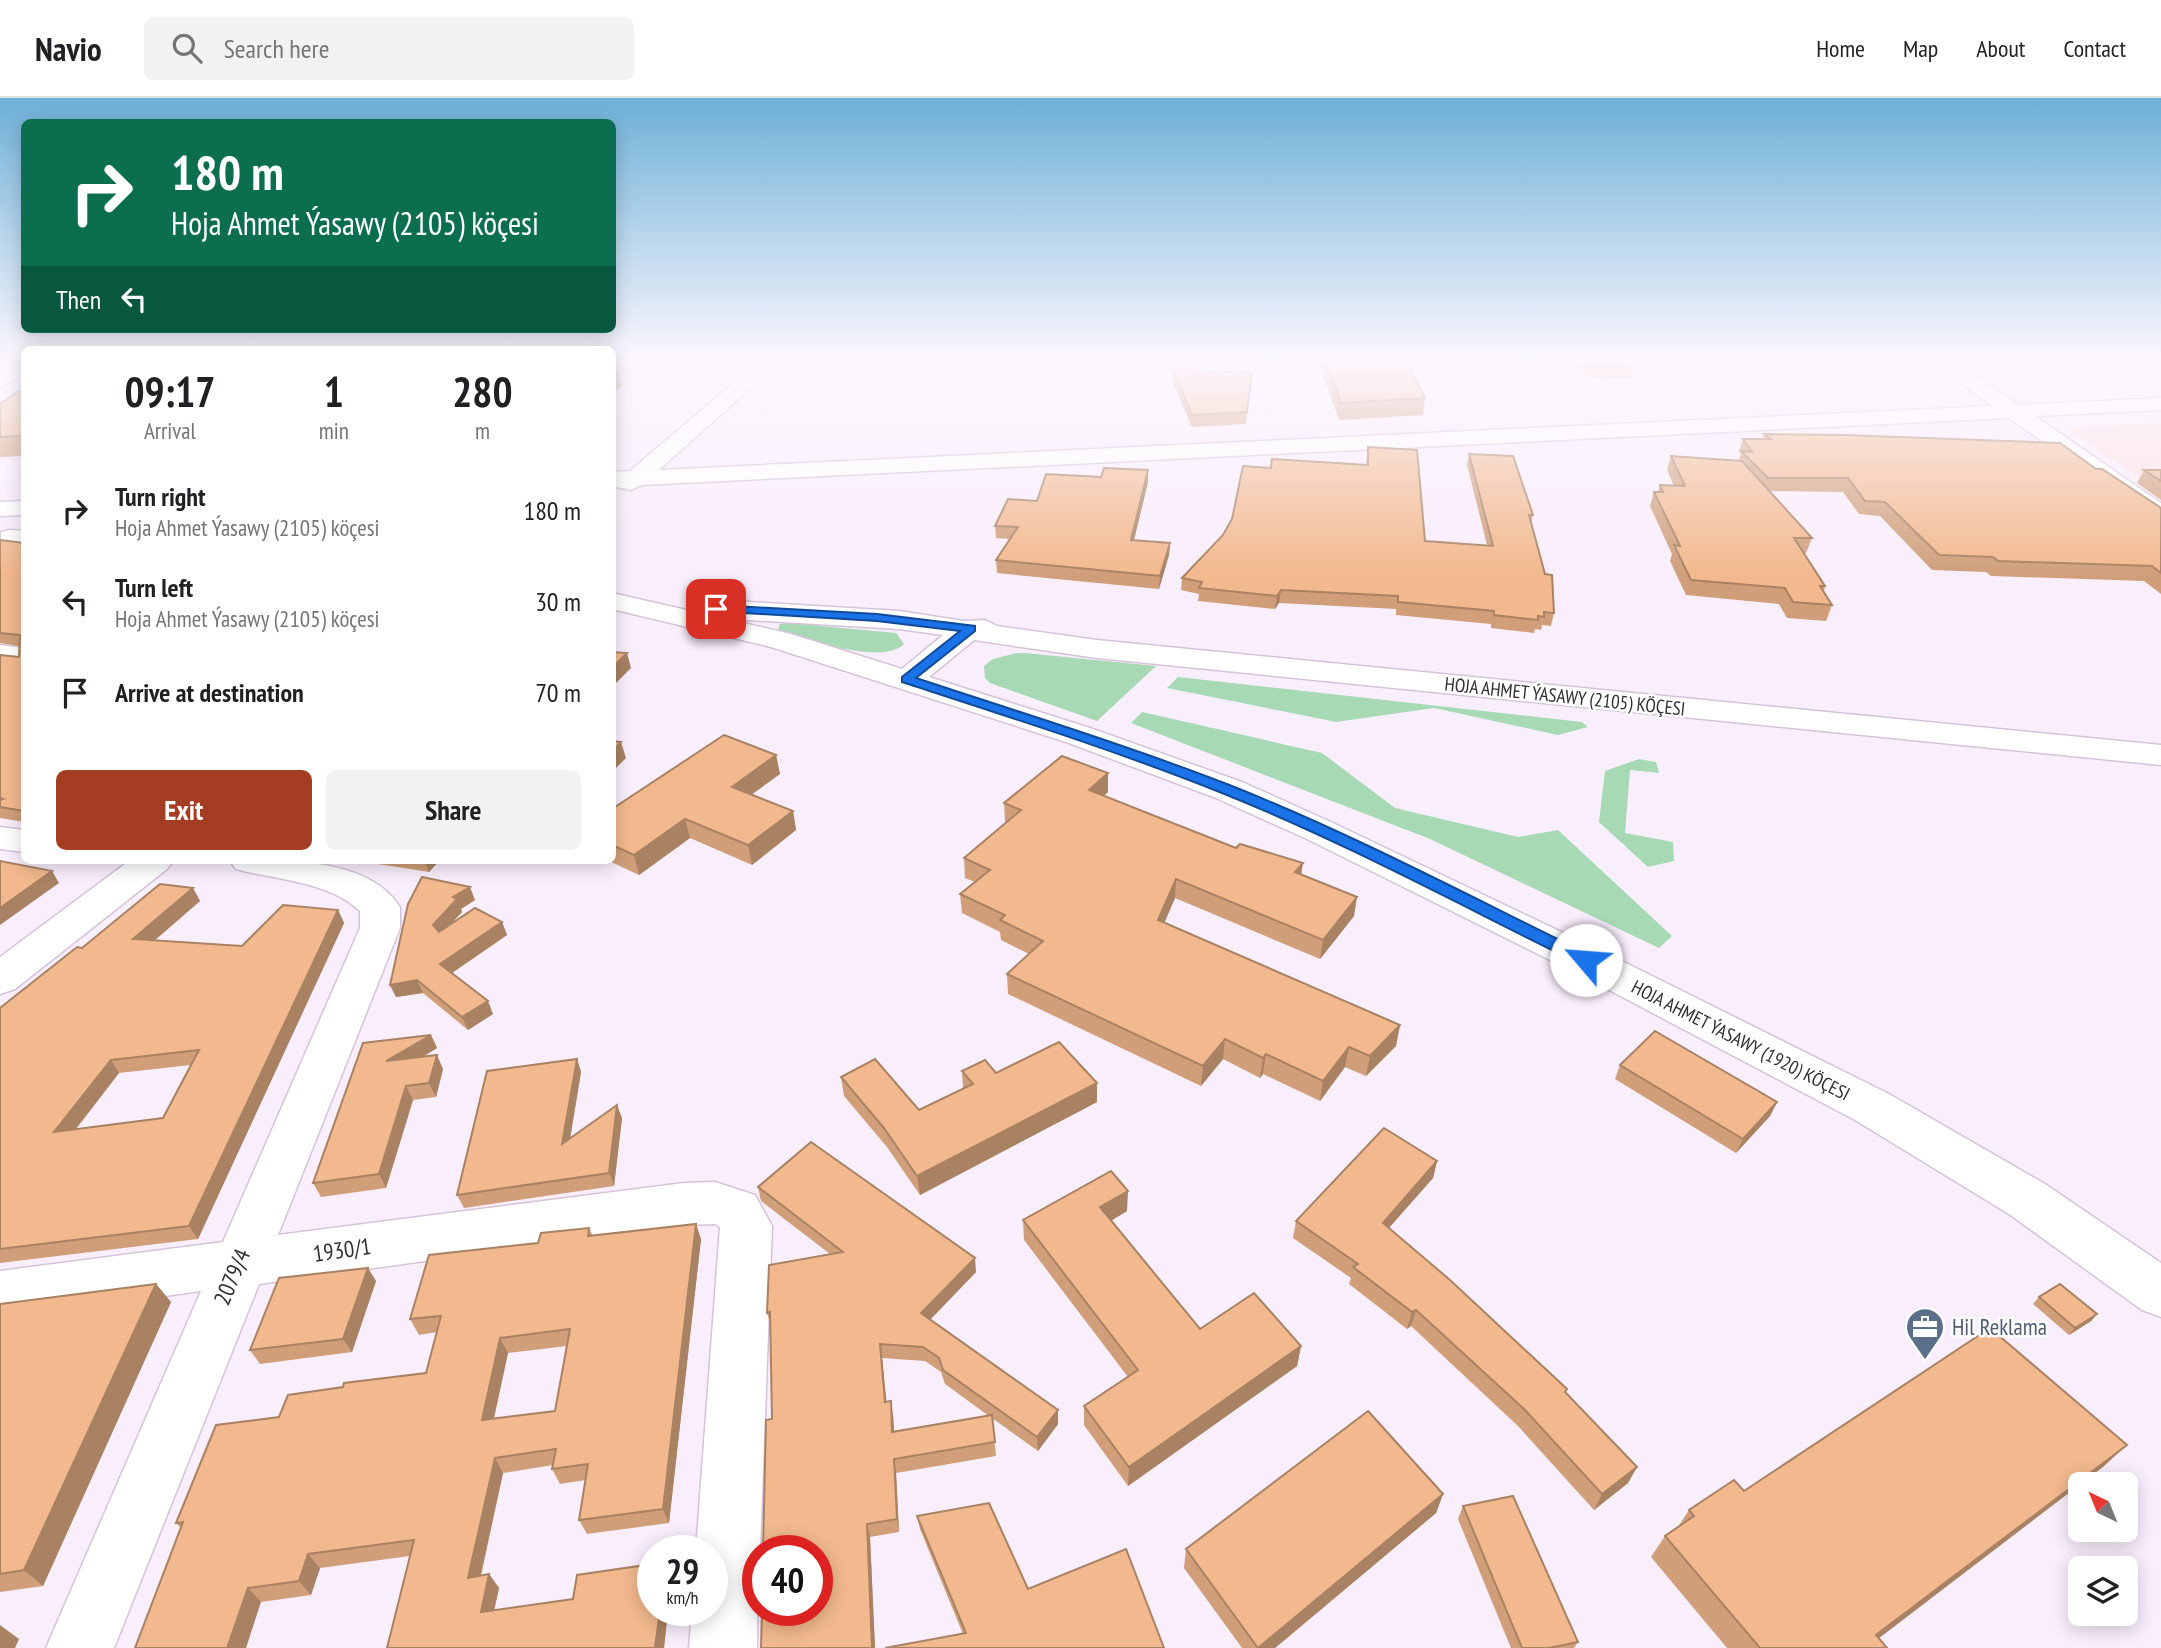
<!DOCTYPE html>
<html lang="en">
<head>
<meta charset="utf-8">
<style>
  :root { --surface:#fff; --page:#f2f2f2; --text:#202124; --muted:#757577; --line:#e0e0e0; --accent:#a53d22 }
  body { margin:0; font-family:"PT Sans Narrow",sans-serif; background:var(--page); color:var(--text); height:100vh; display:flex; flex-direction:column; font-size:26px; white-space:nowrap }
  * { box-sizing:border-box; margin:0 }
  p { font-size:23px; color:var(--muted) }
  .icon { flex:none; width:38px; height:38px; fill:none; stroke:currentColor; stroke-width:2; stroke-linecap:round; stroke-linejoin:round }
  .map { position:relative; flex:1; overflow:hidden }
  .side { position:absolute; left:21px; top:248px; width:595px; height:518px; display:flex; flex-direction:column; background:var(--surface); border-radius:10px; box-shadow:0 4px 18px #0003 }
  .side>* { flex:none }
  .top-card { position:absolute; left:21px; top:21px; width:595px; height:214px; border-radius:10px; box-shadow:0 4px 18px #0003; background:#0b6e4f; color:#fff; overflow:hidden }
  .needle { width:46px; rotate:317deg }
  .buttons { position:absolute; left:2068px; top:1374px; display:grid; gap:14px }
  .buttons a { display:grid; place-items:center; width:70px; height:70px; border-radius:10px; background:var(--surface); box-shadow:0 4px 18px #0003; font-size:35px }
  .speed { position:absolute; left:637px; top:1437px; display:flex; gap:14px; font-size:35px; font-weight:700; text-align:center }
  .speed>* { display:grid; place-content:center; width:91px; height:91px; border-radius:50%; background:var(--surface); box-shadow:0 4px 18px #0003; line-height:1 }
  .speed small { font-size:18px; font-weight:400 }
  .speed .limit { border:10px solid #d22; background:#fff; color:#111 }
  .pin { position:absolute; display:grid; place-items:center; width:60px; height:60px; color:#fff; margin:-30px; border-radius:14px; box-shadow:0 4px 10px #0006 }
  .me { position:absolute; width:77px; margin:-38px; rotate:297deg; stroke-linejoin:round; filter:drop-shadow(0 0 5px #0008) }
  .turn { display:flex; align-items:center; gap:24px; height:147px; padding:0 35px; font-size:32px }
  .turn .icon { width:91px; height:91px; stroke-width:2.5 }
  .turn b { display:block; font-size:49px; line-height:60px }
  .then { display:flex; align-items:center; height:66px; padding:0 35px; background:#0003; gap:14px; font-size:26px }
  .eta { display:flex; justify-content:space-evenly; align-items:center; height:119px; text-align:center }
  .eta b { font-size:42px; font-weight:800; line-height:49px }
  .cta { display:flex; gap:14px; margin-top:auto; padding:14px 35px }
  .cta a { flex:1; height:80px; border-radius:10px; background:var(--accent); color:#fff; font-size:28px; font-weight:800; line-height:80px; text-align:center }
  .cta a+a { background:var(--page); color:var(--text) }
  ul { padding:0; list-style:none }
  li { display:flex; align-items:center; gap:21px; height:91px; padding:0 35px }
  li div { flex:1 }
  li b { display:block; font-size:26px }
  li em { font-style:normal }
  header { display:flex; align-items:center; gap:42px; box-sizing:border-box; height:98px; padding:0 35px; background:var(--surface); border-bottom:2px solid var(--line) }
  header strong { font-size:33px }
  nav { display:flex; gap:38px; margin-inline-start:auto; font-size:24px }
  .search { width:490px; height:63px; background:var(--page); display:flex; align-items:center; gap:18px; box-sizing:border-box; padding:0 24px; border-radius:10px; color:var(--muted); font-size:26px }
  .map>svg:first-child { display:block }
</style>
</head>
<body>
<header>
<strong>Navio</strong>
<div class="search"><svg class="icon" aria-label="search" viewBox="0 0 24 24"><circle cx="10" cy="10" r="6"/><path d="M15 15l6 6"/></svg>Search here</div>
<nav><a>Home</a><a>Map</a><a>About</a><a>Contact</a></nav>
</header>
<div class="map">
<svg width="2161" height="1550" viewBox="0 0 2161 1550">
  <rect width="100%" height="100%" fill="#f9eefc"/>
  <polygon fill="#fce1e3" points="2161,325 2161,395 2066,330"/>
  <g fill="#a7d9b5">
    <path d="M789,525L896,535L904,546C883,568 804,541 778,531L780,526Z"/>
    <polygon points="1017,555 1025,555 1156,568 1097,623 990,585 985,580 984,568 993,561"/>
    <polygon points="1178,579 1582,624 1588,629 1558,637 1434,610 1336,624 1167,590"/>
    <polygon points="1142,614 1322,655 1395,710 1518,739 1558,732 1672,838 1659,850 1430,741 1131,625"/>
    <polygon points="1639,661 1656,664 1659,675 1630,672 1625,735 1673,744 1674,763 1648,769 1599,724 1605,673"/>
  </g>
  <g fill="none" stroke-linecap="round" stroke-linejoin="round">
    <defs>
      <g id="minor">
        <polygon points="24,260 24,275 0,289 0,274"/>
        <polygon points="763,260 784,260 659,372 1992,308 1928,260 1950,260 2018,307 2161,300 2161,312 2035,318 2161,405 2161,424 2152,421 2009,320 642,387 630,392 612,388 612,374 630,373"/>
        <polygon points="24,403 24,417 0,418 0,404"/>
        <polygon points="10,432 24,433 24,449 1,446 1,434"/>
        <polygon points="612,495 791,536 902,571 943,537 899,531 732,521 722,518 718,512 722,506 732,503 899,513 964,523 985,522 997,528 1097,542 2161,647 2161,667 1097,560 974,542 929,579 1090,630 1242,684 1333,725 1624,864 1889,996 2045,1086 2161,1165 2161,1219 2142,1212 2009,1116 1855,1022 1594,884 1307,741 1216,700 1066,644 771,549 612,511"/>
        <polygon points="0,547 24,550 24,568 0,565"/>
        <polygon points="0,729 24,732 24,754 0,751"/>
        <polygon points="129,763 173,763 167,771 15,891 0,896 0,859"/>
        <path d="M230,763C283,763 367,758 400,809V830L278,1137L684,1085L715,1084L755,1097L772,1128L760,1452H758L757,1550H689L692,1512H712V1452H696L720,1129L715,1126L684,1127L259,1186L114,1550H46L201,1193L0,1221V1173L223,1144L360,830V813C328,783 276,782 236,771Z"/>
      </g>
    </defs>
    <use href="#minor" stroke="#d5c3da" stroke-width="3"/>
    <use href="#minor" fill="#fff" fill-rule="evenodd"/>
  </g>
  <g fill="#d09f7a" fill-rule="evenodd">
    <polygon points="1317,260 1404,260 1425,300 1423,317 1339,322"/>
    <polygon points="1571,260 1628,260 1634,268 1631,280 1587,279"/>
    <polygon points="1173,272 1252,275 1246,326 1192,329 1172,283"/>
    <polygon points="24,293 24,358 0,359 0,306"/>
    <polygon points="1764,336 2096,371 2161,410 2161,496 2144,483 1991,478 1986,474 1932,472 1880,418 1859,416 1843,394 1769,393 1812,440 1806,455 1804,455 1825,488 1824,493 1832,507 1826,523 1787,520 1779,506 1686,497 1670,463 1672,456 1650,408 1654,394 1658,394 1660,387 1674,388 1667,372 1671,358 1738,363 1741,356 1739,354 1743,341 1763,341"/>
    <polygon points="1368,349 1425,443 1487,447 1467,367 1469,356 1533,417 1531,426 1554,515 1551,528 1542,527 1541,532 1535,531 1534,535 1491,530 1491,526 1396,517 1396,511 1279,505 1275,511 1198,503 1199,496 1181,492 1182,480 1223,437 1271,370 1366,367"/>
    <polygon points="1148,372 1148,384 1134,442 1170,445 1169,457 1159,491 997,475 996,462 1010,441 996,440 995,428 1037,403 1101,379"/>
    <polygon points="2144,372 2161,372 2161,402 2137,385"/>
    <polygon points="0,442 24,445 24,724 0,720 0,557 19,559 19,548 0,545"/>
    <polygon points="776,657 780,676 751,696 793,713 796,732 752,767 690,740 639,777 609,763 612,763 612,711"/>
    <polygon points="1108,675 1108,694 1104,698 1301,776 1354,818 1320,861 1175,800 1164,825 1400,927 1396,948 1366,978 1345,969 1320,1003 1263,976 1260,980 1223,961 1201,988 1008,896 1007,876 1029,856 1001,842 1000,834 962,815 960,796 975,784 965,780 964,760 1006,725 1005,724 1004,705"/>
    <polygon points="371,763 439,763 429,774 372,765"/>
    <polygon points="422,779 475,802 461,811 462,814 450,827 502,824 507,837 452,875 493,916 468,932 423,895 396,899 390,887"/>
    <path d="M193,790L200,803L154,843L242,848L338,812L344,825L198,1141L0,1165V910L82,850ZM191,967L163,1020L76,1031L119,975Z"/>
    <polygon points="431,937 437,950 424,958 443,971 436,999 413,1002 386,1090 321,1099 313,1085"/>
    <polygon points="577,961 581,974 570,1040 622,1020 614,1088 464,1110 457,1097"/>
    <polygon points="1620,967 1777,1004 1770,1018 1736,1055 1615,981"/>
    <polygon points="962,973 996,975 1097,985 1097,1004 920,1097 887,1049 844,998 841,979 919,1012 963,991"/>
    <polygon points="1437,1063 1433,1080 1389,1130 1565,1294 1637,1369 1628,1385 1594,1412 1518,1328 1411,1228 1407,1231 1349,1186 1351,1180 1293,1140 1296,1123"/>
    <path d="M758,1089L976,1174L930,1222L1058,1312V1326L1038,1353L992,1320L996,1358L896,1375L899,1434L870,1439L875,1550H761L772,1321L770,1225L767,1215L830,1156L761,1103ZM882,1260L925,1263L941,1274L945,1286L989,1318L894,1333L893,1317L886,1304Z"/>
    <polygon points="1127,1113 1111,1123 1200,1231 1301,1248 1297,1268 1128,1388 1084,1327 1084,1308 1128,1279 1024,1142 1023,1122"/>
    <path d="M589,1130L593,1138L701,1141L669,1425L587,1436L579,1422L586,1382L560,1386L552,1371L553,1367L503,1375L481,1478L489,1476L499,1490L494,1512H668L664,1550H387L410,1458L320,1470L311,1497L261,1504H153L181,1430L176,1425L279,1319L426,1275L437,1234L419,1237L410,1221L538,1145ZM567,1248L555,1313L494,1321L508,1255Z"/>
    <polygon points="376,1183 352,1254 260,1266 250,1252"/>
    <polygon points="156,1186 171,1204 43,1488 0,1494 0,1206"/>
    <polygon points="2039,1199 2097,1216 2091,1223 2069,1237 2033,1206"/>
    <polygon points="2104,1368 1879,1540 1888,1550 1727,1550 1651,1459 1665,1438 1678,1429 1689,1412 1744,1393"/>
    <polygon points="1443,1396 1436,1415 1275,1550 1242,1550 1184,1470 1186,1451"/>
    <polygon points="1463,1408 1578,1544 1574,1550 1511,1550 1458,1421"/>
    <polygon points="917,1418 1028,1491 1164,1550 963,1536 920,1431"/>
  </g>
  <g fill="#a98263">
    <polygon points="618,271 622,288 612,295 612,274"/>
    <polygon points="1148,372 1148,384 1131,454 1131,442"/>
    <polygon points="1170,445 1169,457 1159,491 1160,478"/>
    <polygon points="1281,492 1279,505 1275,511 1277,498"/>
    <polygon points="627,555 631,570 612,589 612,570"/>
    <polygon points="621,644 626,660 612,674 612,654"/>
    <polygon points="776,657 780,676 736,708 732,689"/>
    <polygon points="1108,675 1108,694 1089,711 1089,692"/>
    <polygon points="793,713 796,732 752,767 748,747"/>
    <polygon points="685,721 690,740 639,777 634,757"/>
    <polygon points="425,763 439,763 429,774"/>
    <polygon points="1303,765 1300,784 1295,774"/>
    <polygon points="52,773 59,785 0,827 0,810"/>
    <polygon points="1176,781 1175,800 1157,842 1158,822"/>
    <polygon points="470,789 475,802 461,811 462,814 438,840 433,827 453,799"/>
    <polygon points="193,790 200,803 141,854 133,841"/>
    <polygon points="1357,799 1354,818 1320,861 1323,842"/>
    <polygon points="338,812 344,825 198,1141 189,1128"/>
    <polygon points="502,824 507,837 446,879 440,866"/>
    <polygon points="417,882 423,895 396,899 390,887"/>
    <polygon points="488,903 493,916 468,932 462,919"/>
    <polygon points="1400,927 1396,948 1366,978 1370,958"/>
    <polygon points="431,937 437,950 393,977 386,963"/>
    <polygon points="1225,941 1223,961 1201,988 1203,968"/>
    <polygon points="1349,949 1345,969 1320,1003 1323,983"/>
    <polygon points="1266,956 1263,976 1260,980 1263,960"/>
    <polygon points="437,957 443,971 436,999 429,985"/>
    <polygon points="577,961 581,974 567,1059 562,1046"/>
    <polygon points="111,962 119,975 64,1046 54,1034"/>
    <polygon points="1097,985 1097,1004 920,1097 917,1078"/>
    <polygon points="406,988 413,1002 386,1090 379,1076"/>
    <polygon points="1777,1004 1770,1018 1736,1055 1743,1041"/>
    <polygon points="617,1007 622,1020 614,1088 609,1075"/>
    <polygon points="1437,1063 1433,1080 1379,1141 1383,1125"/>
    <polygon points="1128,1093 1127,1113 1100,1129 1100,1109"/>
    <polygon points="696,1126 701,1141 669,1425 663,1411"/>
    <polygon points="975,1160 976,1174 923,1229 921,1215"/>
    <polygon points="368,1170 376,1183 352,1254 343,1241"/>
    <polygon points="156,1186 171,1204 43,1488 24,1472"/>
    <polygon points="1416,1212 1411,1228 1407,1231 1412,1214"/>
    <polygon points="2097,1216 2091,1223 2069,1237 2075,1230"/>
    <polygon points="500,1240 508,1255 490,1337 482,1322"/>
    <polygon points="880,1246 882,1260 888,1318 885,1304"/>
    <polygon points="1301,1248 1297,1268 1128,1388 1129,1369"/>
    <polygon points="891,1303 893,1317 895,1347 892,1334"/>
    <polygon points="1058,1312 1058,1326 1038,1353 1037,1339"/>
    <polygon points="2127,1347 2104,1368 1866,1550 1876,1537"/>
    <polygon points="495,1360 503,1375 477,1493 468,1480"/>
    <polygon points="894,1361 896,1375 899,1434 897,1421"/>
    <polygon points="1637,1369 1628,1385 1594,1412 1602,1396"/>
    <polygon points="1443,1396 1436,1415 1275,1550 1258,1550"/>
    <polygon points="867,1426 870,1439 875,1550 872,1550"/>
    <polygon points="308,1456 320,1470 311,1497 299,1483"/>
    <polygon points="489,1476 499,1490 491,1527 481,1514"/>
    <polygon points="248,1490 261,1504 246,1550 227,1550"/>
    <polygon points="660,1512 668,1512 664,1550 655,1550"/>
    <polygon points="0,1527 19,1541 15,1550 0,1550"/>
  </g>
  <g fill="#f2b98e" stroke="#a98263" stroke-width="2" fill-rule="evenodd">
    <polygon points="1325,260 1404,260 1425,300 1341,305"/>
    <polygon points="1584,260 1628,260 1634,268 1591,267"/>
    <polygon points="1173,272 1252,275 1247,314 1192,317"/>
    <polygon points="19,293 24,293 24,338 0,339 0,306"/>
    <polygon points="1764,336 1844,337 2060,345 2096,371 2102,371 2161,410 2161,475 2152,468 1998,463 1993,459 1939,457 1885,404 1865,403 1848,380 1768,380 1741,353 1752,354 1743,341 1771,341"/>
    <polygon points="1368,349 1417,352 1425,443 1493,448 1469,356 1513,358 1533,417 1529,417 1545,476 1552,477 1554,515 1544,514 1544,519 1538,518 1538,522 1494,517 1494,513 1398,504 1398,498 1281,492 1277,498 1199,490 1202,484 1182,480 1223,437 1232,421 1243,368 1271,370 1272,361 1368,367"/>
    <polygon points="1671,358 1742,363 1812,440 1794,440 1825,488 1820,488 1832,507 1793,504 1785,490 1691,482 1674,447 1680,448 1654,394 1663,394 1660,387 1685,388"/>
    <polygon points="1104,370 1148,372 1131,442 1170,445 1160,478 996,462 1018,429 995,428 1008,401 1037,403 1046,376 1101,379"/>
    <polygon points="2144,372 2161,372 2161,383"/>
    <polygon points="0,442 24,445 24,713 0,709 0,702 3,701 0,700 0,557 19,559 20,537 0,535"/>
    <polygon points="612,554 627,555 612,570"/>
    <polygon points="724,637 776,657 732,689 793,713 748,747 685,721 634,757 612,747 612,711"/>
    <polygon points="612,643 621,644 612,654"/>
    <polygon points="1062,658 1108,675 1089,692 1236,750 1240,746 1303,765 1295,774 1357,799 1323,842 1176,781 1158,822 1400,927 1370,958 1349,949 1323,983 1266,956 1263,960 1225,941 1203,968 1007,876 1043,843 1000,822 1005,817 960,796 990,772 964,760 1021,712 1004,705"/>
    <polygon points="0,763 52,773 0,810"/>
    <polygon points="422,779 470,789 453,799 457,801 433,827 439,834 475,810 502,824 440,866 488,903 462,919 417,882 390,887 408,806"/>
    <path d="M160,786L193,790L133,841L242,848L283,807L338,812L189,1128L0,1151V910L77,849L82,850ZM199,952L163,1020L54,1034L111,962Z"/>
    <polygon points="1655,933 1777,1004 1743,1041 1620,967"/>
    <polygon points="431,937 386,963 437,957 429,985 406,988 379,1076 313,1085 363,945"/>
    <polygon points="1059,944 1097,985 917,1078 884,1030 841,979 875,961 919,1012 973,986 962,973 985,962 996,975"/>
    <polygon points="577,961 562,1046 617,1007 609,1075 457,1097 487,973"/>
    <polygon points="1384,1030 1437,1063 1383,1125 1450,1182 1567,1291 1565,1294 1637,1369 1602,1396 1525,1312 1416,1212 1412,1214 1353,1169 1358,1166 1296,1123"/>
    <polygon points="811,1044 975,1160 921,1215 1058,1312 1037,1339 943,1272 939,1260 923,1249 880,1246 885,1304 891,1303 892,1334 992,1317 995,1344 894,1361 897,1421 867,1426 872,1550 761,1550 762,1512 817,1512 817,1452 763,1452 766,1322 772,1321 770,1214 767,1215 769,1167 843,1154 758,1089"/>
    <polygon points="1111,1073 1128,1093 1100,1109 1200,1231 1254,1195 1301,1248 1129,1369 1084,1308 1138,1272 1023,1122"/>
    <path d="M696,1126L663,1411L579,1422L588,1366L552,1371L556,1351L495,1360L468,1480L489,1476L481,1514L573,1501L577,1477L653,1466V1512H660L655,1550H387L414,1442L308,1456L299,1483L248,1490L227,1550H135L183,1424L176,1425L216,1327L279,1319L288,1297L343,1289L344,1285L426,1275L441,1218L410,1221L429,1157L538,1145L541,1135L589,1130L588,1138ZM570,1231L555,1313L482,1322L500,1240Z"/>
    <polygon points="368,1170 343,1241 250,1252 279,1180"/>
    <polygon points="156,1186 24,1472 0,1476 0,1206"/>
    <polygon points="2060,1186 2097,1216 2075,1230 2039,1199"/>
    <polygon points="1990,1230 2127,1347 1876,1537 1887,1550 1760,1550 1665,1438 1694,1418 1689,1412 1734,1382 1744,1393"/>
    <polygon points="1368,1313 1443,1396 1258,1550 1186,1451"/>
    <polygon points="1513,1398 1578,1544 1549,1550 1522,1550 1463,1408"/>
    <polygon points="989,1405 1028,1491 1126,1451 1164,1550 885,1550 966,1535 917,1418"/>
  </g>
  <linearGradient id="sky" x2="0" y2="1"><stop stop-color="#6db0d7"/><stop offset="0.55" stop-color="#fcf7fe"/><stop offset="1" stop-color="#fcf7fe" stop-opacity="0"/></linearGradient>
  <rect width="2161" height="477" fill="url(#sky)"/>
  <path fill="#1a73e8" stroke="#114b97" stroke-width="2" d="M716,507L877,516L975,528V533L916,580C1022,615 1129,648 1232,688C1355,737 1473,800 1592,858L1594,862L1586,868L1580,866C1462,808 1344,744 1222,695C1117,653 1009,619 902,584V579L960,533L877,523L712,513V508Z"/>
  <defs>
    <symbol id="office-pin" viewBox="-11 -11 22 30"><path d="M0 17L-7.5 6A9.5 9.5 0 1 1 7.5 6Z" fill="#5c6f8a" stroke="#fff"/><path d="M-6-3h4V-5.5h4V-3h4V5H-6ZM-1-4.5V-3h2v-1.5ZM-6 0V1H6V0Z" fill="#fff"/></symbol>
  </defs>
  <g fill-rule="evenodd">
    <use href="#office-pin" x="1903" y="1207" width="44" height="60"/>
  </g>
  <g text-anchor="middle" stroke-width="5" stroke-linejoin="round" paint-order="stroke">
    <g font-size="19" fill="#342d36" stroke="#fff">
      <text transform="translate(1565 598) rotate(6)" y="7">HOJA AHMET ÝASAWY (2105) KÖÇESI</text>
      <text transform="translate(1741 942) rotate(27)" y="7">HOJA AHMET ÝASAWY (1920) KÖÇESI</text>
    </g>
    <g font-size="23" fill="#342d36" stroke="#fff">
      <text transform="translate(342 1152) rotate(-8)" y="8">1930/1</text>
      <text transform="translate(232 1179) rotate(-67)" y="8">2079/4</text>
    </g>
    <g font-size="23" fill="#4e5e75" stroke="#fff" text-anchor="start">
      <text x="1952" y="1237">Hil Reklama</text>
    </g>
  </g>
</svg>
<div class="buttons">
<a><svg class="needle" viewBox="-14 -14 28 28"><path d="M0-13l5 13h-10z" fill="#e53935"/><path d="M0 13l5-13h-10z" fill="#757577"/></svg></a>
<a><svg class="icon" aria-label="layers" viewBox="0 0 24 24"><path d="M12 4l9 5-9 5-9-5zM3 14l9 5 9-5"/></svg></a>
</div>
<div class="speed"><div>29<small>km/h</small></div><div class="limit">40</div></div>
<div class="pin" style="left:716px;top:511px;background:#d93025"><svg class="icon" aria-label="arrive" viewBox="0 0 24 24"><path d="M6 21V4h12l-3 4 3 4H6"/></svg></div>
<svg class="me" style="left:1586px;top:862px" viewBox="-20 -20 40 40"><circle r="19" fill="#fff"/><path d="M0-13L10 11 0 6-10 11z" fill="#1a73e8"/></svg>
<div class="top-card">
<div class="turn"><svg class="icon" aria-label="right" viewBox="0 0 24 24"><path d="M7 20v-9h11M14 6l5 5-5 5"/></svg><div><b>180 m</b>Hoja Ahmet Ýasawy (2105) köçesi</div></div>
<div class="then">Then<svg class="icon" aria-label="left" viewBox="0 0 24 24"><path d="M17 20v-9H6M10 6l-5 5 5 5"/></svg></div>
</div>
<section class="side">
<div class="eta">
<div><b>09:17</b><p>Arrival</p></div>
<div><b>1</b><p>min</p></div>
<div><b>280</b><p>m</p></div>
</div>
<ul>
<li><svg class="icon" aria-label="right" viewBox="0 0 24 24"><path d="M7 20v-9h11M14 6l5 5-5 5"/></svg><div><b>Turn right</b><p>Hoja Ahmet Ýasawy (2105) köçesi</p></div><em>180 m</em></li>
<li><svg class="icon" aria-label="left" viewBox="0 0 24 24"><path d="M17 20v-9H6M10 6l-5 5 5 5"/></svg><div><b>Turn left</b><p>Hoja Ahmet Ýasawy (2105) köçesi</p></div><em>30 m</em></li>
<li><svg class="icon" aria-label="arrive" viewBox="0 0 24 24"><path d="M6 21V4h12l-3 4 3 4H6"/></svg><div><b>Arrive at destination</b></div><em>70 m</em></li>
</ul>
<div class="cta"><a>Exit</a><a>Share</a></div>
</section>
</div>
</body>
</html>
